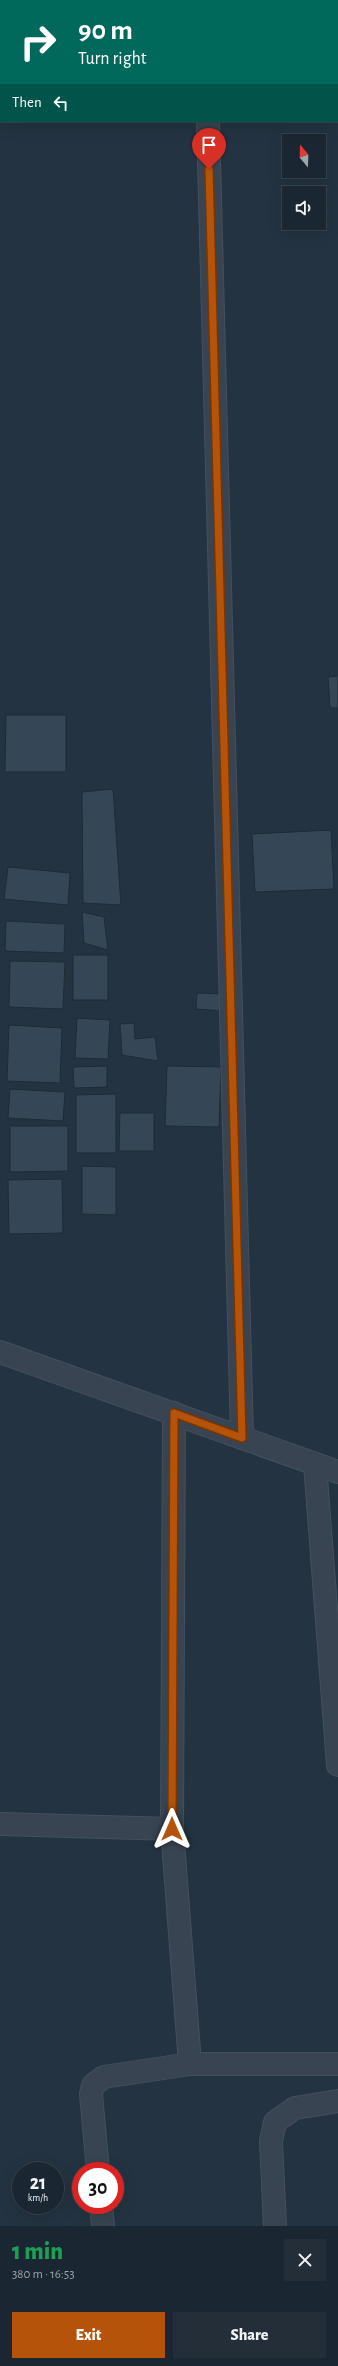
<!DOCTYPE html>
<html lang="en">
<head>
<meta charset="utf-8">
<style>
  :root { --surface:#1a2631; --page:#232e39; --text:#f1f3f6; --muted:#9fa5ab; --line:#38434d; --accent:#b45309 }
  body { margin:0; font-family:"Alegreya Sans",sans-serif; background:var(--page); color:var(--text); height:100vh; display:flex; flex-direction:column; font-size:15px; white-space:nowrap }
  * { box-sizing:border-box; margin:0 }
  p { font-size:13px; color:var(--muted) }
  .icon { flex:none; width:22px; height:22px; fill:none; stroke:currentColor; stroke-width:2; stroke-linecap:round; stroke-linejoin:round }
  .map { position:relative; height:2226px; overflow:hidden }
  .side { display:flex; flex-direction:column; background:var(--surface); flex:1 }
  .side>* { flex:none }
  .banner { position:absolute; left:0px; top:0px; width:338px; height:122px; box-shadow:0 4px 16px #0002,0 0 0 1px var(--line); background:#00695c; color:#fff; overflow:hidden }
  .needle { width:26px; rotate:341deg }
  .controls { position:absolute; left:282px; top:134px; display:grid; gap:8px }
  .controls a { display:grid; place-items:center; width:44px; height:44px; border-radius:0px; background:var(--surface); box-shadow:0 4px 16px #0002,0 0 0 1px var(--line); font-size:20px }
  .speed { position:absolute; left:12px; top:2162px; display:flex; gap:8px; font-size:20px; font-weight:700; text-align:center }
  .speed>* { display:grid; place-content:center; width:52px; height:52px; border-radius:50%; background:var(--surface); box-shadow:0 4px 16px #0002,0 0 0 1px var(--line); line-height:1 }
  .speed small { font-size:10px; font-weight:400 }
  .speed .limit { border:6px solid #d22; background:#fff; color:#111 }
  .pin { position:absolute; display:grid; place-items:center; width:34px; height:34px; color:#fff; margin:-41px -17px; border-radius:50% 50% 50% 0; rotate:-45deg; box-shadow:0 0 4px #0007 }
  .pin .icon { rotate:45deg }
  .me { position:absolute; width:44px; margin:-22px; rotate:0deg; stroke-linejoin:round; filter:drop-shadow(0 0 3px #0008) }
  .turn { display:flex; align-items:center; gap:14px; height:84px; padding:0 12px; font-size:18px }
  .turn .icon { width:52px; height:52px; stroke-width:2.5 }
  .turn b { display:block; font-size:28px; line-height:34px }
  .then { display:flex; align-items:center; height:38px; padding:0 12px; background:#0003; gap:8px; font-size:15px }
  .round { display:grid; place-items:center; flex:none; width:42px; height:42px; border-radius:0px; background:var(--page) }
  .head { display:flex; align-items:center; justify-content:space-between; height:68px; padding:0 12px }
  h1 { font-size:24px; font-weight:800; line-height:30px; color:#1e9e55 }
  .action { display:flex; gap:8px; margin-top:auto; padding:8px 12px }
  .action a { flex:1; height:46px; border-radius:0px; background:var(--accent); color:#fff; font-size:16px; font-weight:800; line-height:46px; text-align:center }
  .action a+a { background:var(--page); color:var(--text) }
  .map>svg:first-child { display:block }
</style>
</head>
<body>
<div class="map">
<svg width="338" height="2226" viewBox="0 0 338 2226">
  <rect width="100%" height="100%" fill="#233341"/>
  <g fill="#354757" stroke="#1e2b38">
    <polygon points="338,676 338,708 330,708 328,677"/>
    <polygon points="6,715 66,715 66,772 5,772"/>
    <polygon points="113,789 121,905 83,903 82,792"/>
    <polygon points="331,830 334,889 255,892 252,834"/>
    <polygon points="8,867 70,873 68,905 4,899"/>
    <polygon points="82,912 104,917 108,950 84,943"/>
    <polygon points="6,921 65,924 64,953 5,951"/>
    <rect x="73" y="955" width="35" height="45"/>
    <polygon points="10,961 65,962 63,1009 9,1007"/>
    <polygon points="197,993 223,994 223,1011 196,1009"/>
    <polygon points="77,1018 110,1020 108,1059 75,1058"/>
    <polygon points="134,1023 135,1039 155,1037 158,1061 122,1055 120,1024"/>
    <polygon points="9,1025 62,1028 60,1083 7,1081"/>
    <polygon points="107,1066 107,1087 74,1088 73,1067"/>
    <polygon points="167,1066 221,1067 219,1127 165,1126"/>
    <polygon points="10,1089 65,1092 63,1121 8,1118"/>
    <polygon points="116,1094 116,1153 76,1153 76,1095"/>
    <polygon points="120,1113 154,1113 154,1151 119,1151"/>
    <polygon points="10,1126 68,1126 68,1171 10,1172"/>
    <polygon points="82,1166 116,1167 116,1215 82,1214"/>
    <polygon points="62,1179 63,1233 9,1234 8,1180"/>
  </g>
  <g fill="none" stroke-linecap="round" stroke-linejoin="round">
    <defs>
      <g id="minor">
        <polyline points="204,0 204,1"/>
        <polyline points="208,121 242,1438"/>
        <polyline points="0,1352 338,1472"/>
        <polyline points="174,1413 172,1829 190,2064"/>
        <polyline points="315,1464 338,1765"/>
        <polyline points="0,1824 172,1829"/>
        <polyline points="98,2171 91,2094 93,2085 104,2077 190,2064 338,2064"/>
        <polyline points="101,2205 103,2226"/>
        <polyline points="275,2226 271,2141 275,2122 295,2108 338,2101"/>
      </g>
    </defs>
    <use href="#minor" stroke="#44505d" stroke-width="24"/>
    <use href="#minor" stroke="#384451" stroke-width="22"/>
  </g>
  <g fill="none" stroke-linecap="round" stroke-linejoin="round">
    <defs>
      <polyline id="route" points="172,1829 174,1413 242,1438 209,169"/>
    </defs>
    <use href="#route" stroke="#753606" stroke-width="10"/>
    <use href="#route" stroke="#b45309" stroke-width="7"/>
  </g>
</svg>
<div class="controls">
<a><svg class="needle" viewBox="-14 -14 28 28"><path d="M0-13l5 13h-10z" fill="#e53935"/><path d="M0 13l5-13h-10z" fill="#9fa5ab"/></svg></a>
<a><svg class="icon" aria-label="sound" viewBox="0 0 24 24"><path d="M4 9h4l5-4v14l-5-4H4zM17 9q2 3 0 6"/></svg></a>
</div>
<div class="speed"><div>21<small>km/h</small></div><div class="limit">30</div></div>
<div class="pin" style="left:209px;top:169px;background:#d93025"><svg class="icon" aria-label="arrive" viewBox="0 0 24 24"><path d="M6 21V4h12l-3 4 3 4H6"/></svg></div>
<svg class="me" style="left:172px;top:1829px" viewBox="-20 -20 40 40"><path d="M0-17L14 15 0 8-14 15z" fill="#b45309" stroke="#fff" stroke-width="4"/></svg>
<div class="banner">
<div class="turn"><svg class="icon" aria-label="right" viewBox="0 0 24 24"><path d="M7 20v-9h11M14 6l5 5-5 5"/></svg><div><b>90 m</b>Turn right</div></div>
<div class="then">Then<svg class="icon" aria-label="left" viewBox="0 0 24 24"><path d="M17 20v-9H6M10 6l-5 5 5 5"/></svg></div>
</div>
</div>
<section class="side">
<div class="head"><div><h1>1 min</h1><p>380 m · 16:53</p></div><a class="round"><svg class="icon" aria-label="close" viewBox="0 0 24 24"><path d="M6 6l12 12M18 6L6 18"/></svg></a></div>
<div class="action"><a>Exit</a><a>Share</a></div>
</section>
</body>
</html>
